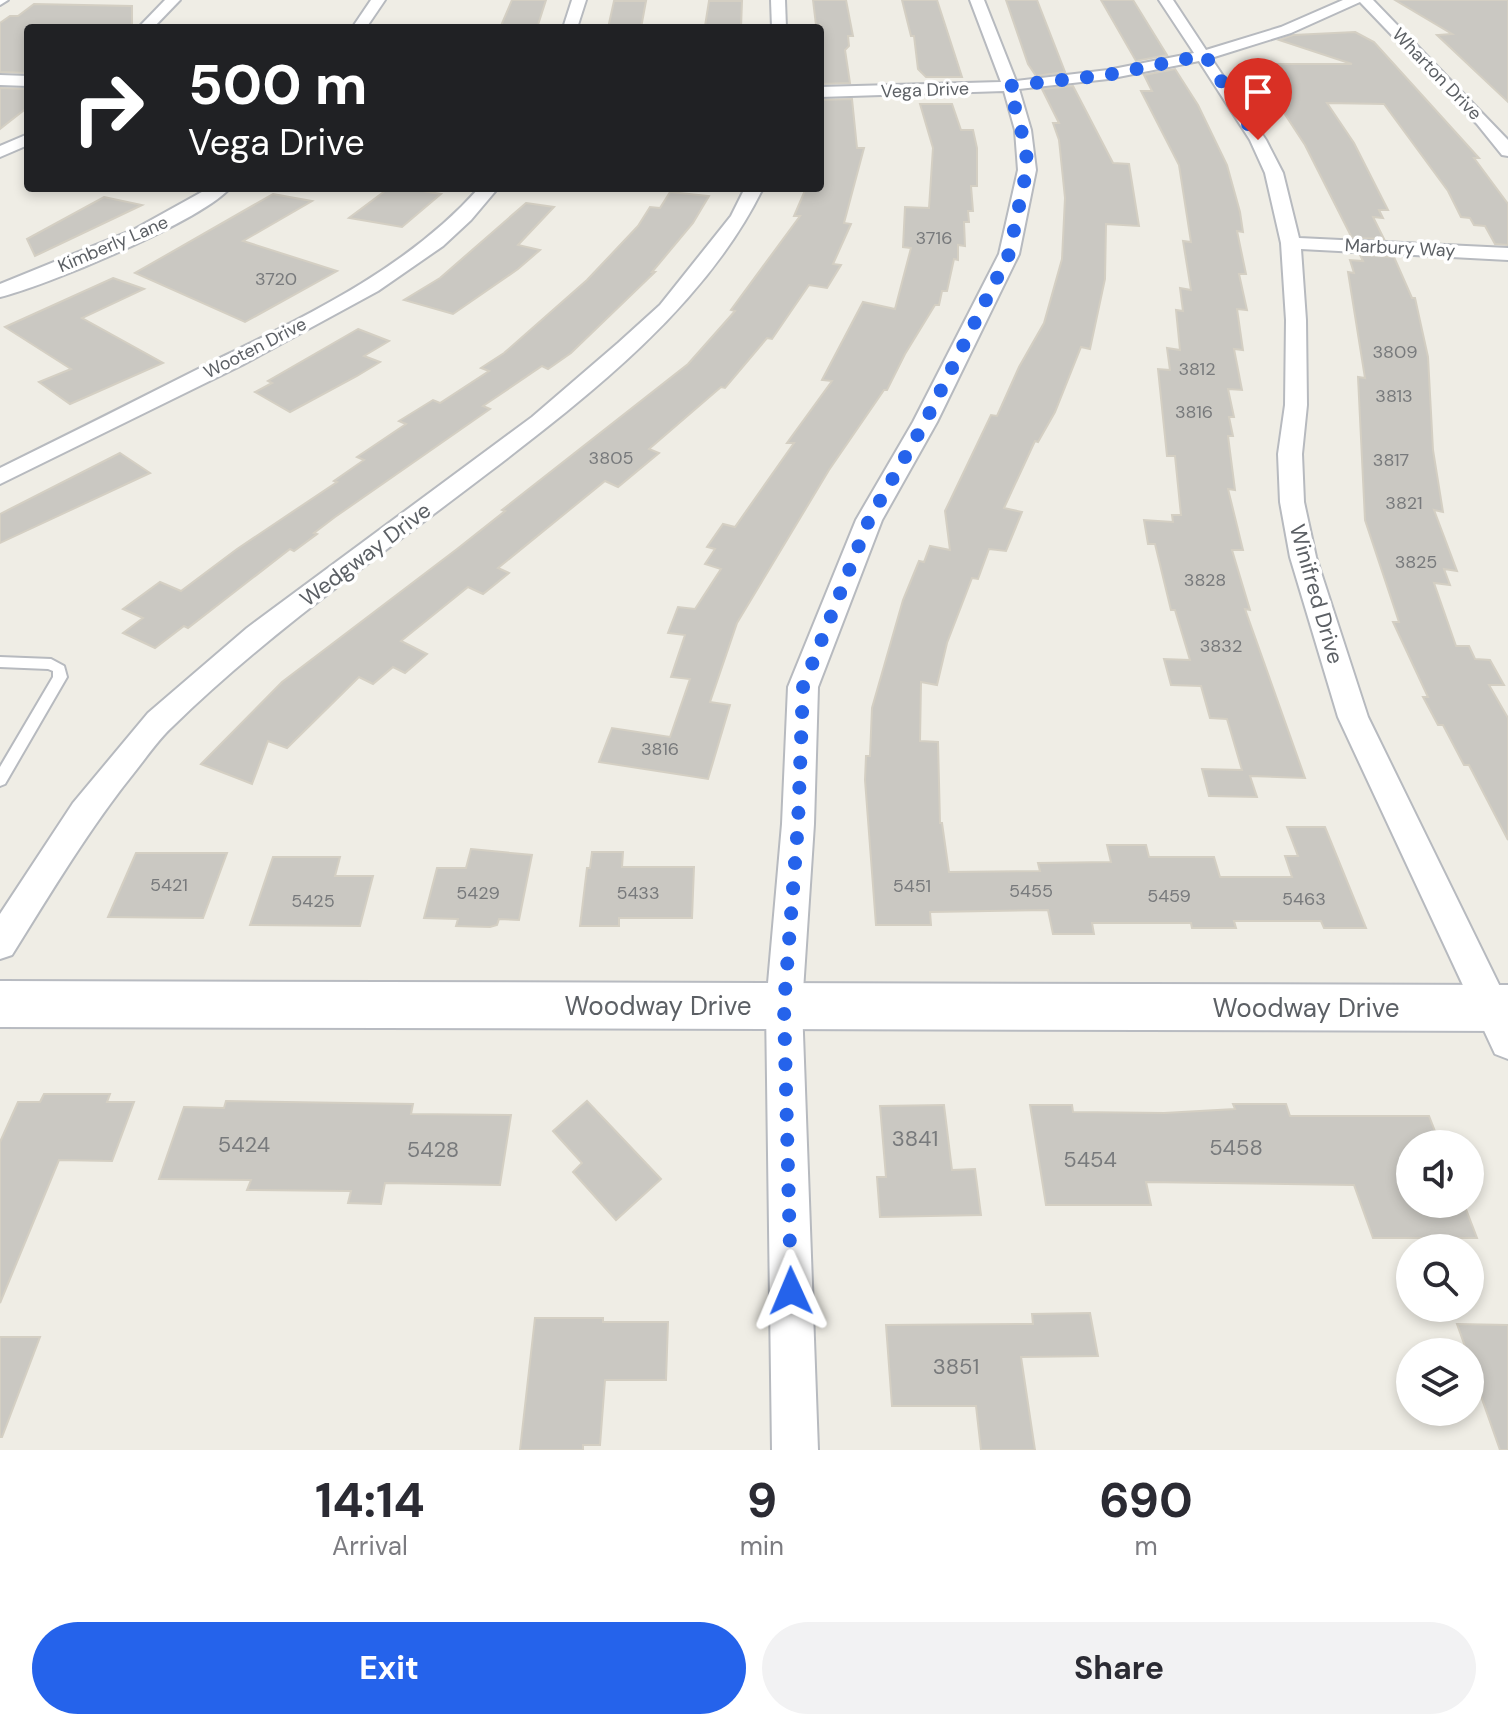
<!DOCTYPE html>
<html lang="en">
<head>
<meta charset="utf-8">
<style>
  :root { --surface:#fff; --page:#f2f2f3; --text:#2b2b33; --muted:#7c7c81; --accent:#2563eb }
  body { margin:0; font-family:"DM Sans",sans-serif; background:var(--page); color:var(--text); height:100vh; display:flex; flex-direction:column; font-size:30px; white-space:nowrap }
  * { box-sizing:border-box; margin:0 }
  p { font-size:26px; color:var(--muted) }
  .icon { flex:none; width:44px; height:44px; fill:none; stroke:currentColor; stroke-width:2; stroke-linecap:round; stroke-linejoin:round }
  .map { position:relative; height:1450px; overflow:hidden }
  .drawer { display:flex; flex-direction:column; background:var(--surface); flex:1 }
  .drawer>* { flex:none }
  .banner { position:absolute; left:24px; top:24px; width:800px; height:168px; border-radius:8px; box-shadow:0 4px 12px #0003; background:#202124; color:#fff; overflow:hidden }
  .tools { position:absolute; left:1396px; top:1130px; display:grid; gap:16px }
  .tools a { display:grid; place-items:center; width:88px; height:88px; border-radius:50%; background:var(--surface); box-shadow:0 4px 12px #0003; font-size:40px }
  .pin { position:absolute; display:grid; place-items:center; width:68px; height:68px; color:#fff; margin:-82px -34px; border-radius:50% 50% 50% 0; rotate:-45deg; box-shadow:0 0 8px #0007 }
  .pin .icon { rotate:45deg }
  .me { position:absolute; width:88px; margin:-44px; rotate:359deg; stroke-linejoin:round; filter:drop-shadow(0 0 6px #0008) }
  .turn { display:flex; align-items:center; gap:28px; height:168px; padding:0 32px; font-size:36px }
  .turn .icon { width:104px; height:104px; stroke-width:2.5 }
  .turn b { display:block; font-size:56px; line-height:68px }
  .eta { display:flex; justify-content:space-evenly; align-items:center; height:136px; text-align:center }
  .eta b { font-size:48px; font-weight:700; line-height:56px }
  .action { display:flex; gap:16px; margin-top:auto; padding:16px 32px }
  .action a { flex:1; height:92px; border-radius:48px; background:var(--accent); color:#fff; font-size:32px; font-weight:700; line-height:92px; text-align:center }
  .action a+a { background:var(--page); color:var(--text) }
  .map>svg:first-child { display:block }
</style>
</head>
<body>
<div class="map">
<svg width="1508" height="1450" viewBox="0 0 1508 1450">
  <rect width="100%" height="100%" fill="#efede5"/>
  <g fill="#cac8c2" stroke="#d4cfc3" stroke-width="2">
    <polygon points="512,0 546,0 537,28 500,28"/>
    <polygon points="813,0 846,0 853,36 848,36 849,46 845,50 850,83 820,84 820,25 816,25"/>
    <polygon points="902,0 937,0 962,77 926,77 918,69 914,36 911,36"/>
    <polygon points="1006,0 1037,0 1065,72 1036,76 1028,64"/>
    <polygon points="1101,0 1133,0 1167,55 1136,61"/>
    <polygon points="1395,0 1508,0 1508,102 1437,35 1452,34"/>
    <polygon points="614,1 646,1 641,28 608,28"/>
    <polygon points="709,1 742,1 741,28 705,26"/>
    <polygon points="34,4 132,6 132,28 28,28 28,73 0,72 0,23 10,16 18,16"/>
    <polygon points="1355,32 1374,42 1479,158 1474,158 1508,204 1508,245 1495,244 1485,226 1474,225 1470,218 1461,217 1448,191 1384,104 1327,103 1354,143 1388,210 1379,210 1383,218 1373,217 1384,239 1352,238 1305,145 1252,64 1352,64 1279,40 1293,35"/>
    <polygon points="1175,69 1198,105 1227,165 1240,212 1243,232 1237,231 1246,274 1239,274 1247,310 1237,309 1243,350 1234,349 1242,390 1228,389 1234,417 1229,417 1233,436 1228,436 1235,490 1228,489 1243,550 1232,550 1250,610 1245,609 1305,778 1250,776 1257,797 1209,796 1202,769 1242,770 1227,719 1210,718 1201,686 1171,685 1164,659 1190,660 1175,610 1171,610 1155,544 1148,544 1144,520 1173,522 1172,515 1181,515 1175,456 1167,456 1158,369 1170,370 1167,348 1180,350 1176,310 1183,311 1180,288 1191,290 1183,241 1191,242 1179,165 1141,91 1152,91 1144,75"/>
    <polygon points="1073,86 1113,163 1129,164 1139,226 1106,224 1105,279 1090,349 1081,347 1055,412 1038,442 1035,441 1004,508 1022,512 1006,551 989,549 978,579 972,578 947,643 937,685 921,682 920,741 938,742 940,823 942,823 949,872 1040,871 1038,863 1111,862 1107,845 1146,845 1149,857 1214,857 1220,877 1292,877 1285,856 1298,856 1287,827 1325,827 1366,928 1324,928 1321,921 1234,921 1236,928 1192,928 1191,923 1092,923 1094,934 1053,934 1048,910 930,912 931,925 876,925 865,780 866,756 870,756 872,708 903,600 919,561 924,562 930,546 950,550 945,511 991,415 997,416 1019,367 1044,323 1062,259 1065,198 1059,140 1053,123 1059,123 1042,89"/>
    <polygon points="0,88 28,89 28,107 0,129"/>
    <polygon points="852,99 857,148 864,148 844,223 851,224 833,264 841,265 827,288 809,285 772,339 767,338 725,388 721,387 649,449 659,453 618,487 605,481 498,568 509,573 483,594 468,587 401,641 427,654 405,673 393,667 373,684 359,677 287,748 268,741 252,784 201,764 282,682 457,549 505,511 502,510 688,364 735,311 731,310 800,216 794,216 806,188 820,188 820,100"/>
    <polygon points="920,104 952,104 961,130 973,130 977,148 977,186 971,186 973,211 968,211 969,222 964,222 965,246 958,245 958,260 954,259 947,291 942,291 939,305 935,305 905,354 887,390 884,390 829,470 737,623 710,702 730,705 708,779 599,762 612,728 670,737 690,679 671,677 685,635 668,633 678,607 695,609 721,569 705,564 715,549 707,547 723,524 735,527 794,443 787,443 832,381 822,380 863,302 895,309 911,248 903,247 905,207 929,208 933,148"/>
    <polygon points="389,188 404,188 441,194 402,227 349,218"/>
    <polygon points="670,192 709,196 693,223 652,272 655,272 571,353 548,369 542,366 483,406 490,409 335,517 314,533 317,534 294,551 290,549 188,628 184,626 155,648 123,633 143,618 123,609 160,582 181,591 237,549 337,482 334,481 364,460 357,457 406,424 399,421 433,400 440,403 489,371 481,368 504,353 587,280 638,226 650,207 660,208"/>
    <polygon points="273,194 312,201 243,241 337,271 245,322 135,273"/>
    <polygon points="104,197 142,205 35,256 27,239"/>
    <polygon points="526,203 554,207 518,245 540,250 518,269 453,314 404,300 440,278"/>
    <polygon points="1360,255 1394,257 1412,298 1415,298 1428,357 1433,450 1443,512 1434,510 1457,571 1444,569 1450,585 1434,583 1456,646 1469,646 1475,659 1490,660 1504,685 1489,685 1508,718 1508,840 1469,765 1464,765 1443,725 1438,725 1423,697 1428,697 1393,622 1399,622 1365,520 1358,377 1365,378 1348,272 1354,273 1350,260 1363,261"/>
    <polygon points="113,278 144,289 82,318 163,363 70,404 39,382 71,369 5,327"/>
    <polygon points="358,329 389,341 364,356 380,362 357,376 290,412 255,392 272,383 268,381"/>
    <polygon points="120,453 150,473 0,543 0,514"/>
    <polygon points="471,849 532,855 519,920 499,919 497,925 490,927 456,926 458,919 424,918 437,868 466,868"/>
    <polygon points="592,852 623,852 622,867 694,867 692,918 619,918 619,926 580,926 587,868 590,868"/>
    <polygon points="136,853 227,853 203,918 108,917"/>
    <polygon points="273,857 340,857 335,876 373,876 360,926 250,925"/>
    <polygon points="44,1094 110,1094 107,1102 134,1102 112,1161 59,1160 0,1303 0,1142 18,1102 40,1102"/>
    <polygon points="226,1101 413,1104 411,1114 511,1115 500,1185 385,1183 381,1204 348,1203 351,1191 247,1190 251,1180 159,1179 184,1107 224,1108"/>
    <polygon points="587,1101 661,1179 616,1220 573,1172 582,1163 553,1131"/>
    <polygon points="1233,1104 1286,1104 1290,1116 1429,1116 1440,1144 1410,1144 1410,1204 1464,1204 1477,1238 1373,1238 1354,1185 1146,1182 1151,1205 1046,1205 1030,1105 1072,1105 1073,1112 1164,1113 1235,1109"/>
    <polygon points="944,1105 952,1170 975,1169 981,1215 880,1217 877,1177 886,1177 880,1106"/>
    <polygon points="1090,1313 1098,1356 1021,1357 1035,1450 981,1450 976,1406 892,1406 886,1325 1033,1324 1032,1314"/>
    <polygon points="535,1318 603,1318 603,1322 668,1322 666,1380 605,1380 600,1445 583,1445 583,1450 520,1450"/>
    <polygon points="1457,1324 1508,1325 1508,1450 1500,1450 1470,1365 1470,1352 1467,1352"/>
    <polygon points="0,1337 40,1337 2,1437 0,1437"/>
  </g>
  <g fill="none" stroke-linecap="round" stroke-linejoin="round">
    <defs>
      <polygon id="lane" points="0,657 51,659 64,666 67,677 5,784 0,786 0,767 53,677 53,671 48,669 0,667"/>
      <g id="street">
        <polygon points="0,0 8,0 0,5"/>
        <polygon points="165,0 180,0 153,28 138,28"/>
        <polygon points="371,0 385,0 366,28 352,28"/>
        <polygon points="572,0 586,0 577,28 563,28"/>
        <polygon points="771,0 785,0 786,28 772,28"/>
        <polygon points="970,0 984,0 1016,81 1108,70 1194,53 1159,0 1173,0 1206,50 1281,27 1343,0 1373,0 1508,140 1508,156 1502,155 1477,124 1360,2 1291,33 1211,58 1266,140 1283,173 1299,238 1508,248 1508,260 1301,249 1306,320 1307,405 1302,454 1304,502 1316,557 1368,717 1508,1003 1508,1059 1495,1054 1338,717 1290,557 1280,502 1278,454 1285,405 1286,320 1281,243 1265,173 1250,140 1199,61 1108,79 1019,89 1031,130 1036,170 1019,254 937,422 882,520 818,687 814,824 802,1006 818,1450 772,1450 766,1006 782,824 788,687 856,520 913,422 999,254 1018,170 1015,130 1004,91 820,97 820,87 1001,82"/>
        <polygon points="0,75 28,76 28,86 0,85"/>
        <polygon points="28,134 28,145 0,157 0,146"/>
        <path d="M209,188H230C201,221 46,286 0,297V284L135,229Z"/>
        <path d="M479,188H498L471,220L443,246L378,291L242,365L0,484V468C71,433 141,398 212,362C308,315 407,269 479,188Z"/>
        <path d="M745,188H763C706,305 590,395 488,473C381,555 268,633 172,727C159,739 148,755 137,769C90,827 52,891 12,955L0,959V914L73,803L148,713L247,628L532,417L618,343L660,305L731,216Z"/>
      </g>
      <polygon id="secondary" points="0,981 1508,985 1508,1031 0,1027"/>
    </defs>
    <use href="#lane" stroke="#b7babf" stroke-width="4"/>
    <use href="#street" stroke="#b7babf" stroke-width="4"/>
    <use href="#secondary" stroke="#b8bbc1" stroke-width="4"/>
    <use href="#lane" fill="#fff" fill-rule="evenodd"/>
    <use href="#street" fill="#fff" fill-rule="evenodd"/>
    <use href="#secondary" fill="#fff" fill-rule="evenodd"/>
  </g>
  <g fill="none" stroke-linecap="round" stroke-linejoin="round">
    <polyline stroke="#2563eb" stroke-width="14" stroke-dasharray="0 25.2" points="791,1291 784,1006 798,824 803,687 869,520 925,422 1009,254 1027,168 1026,148 1009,86 1107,75 1205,55 1258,140"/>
  </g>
  <g text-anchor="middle" stroke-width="7" stroke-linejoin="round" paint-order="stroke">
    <g font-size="18" fill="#5c6065" stroke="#fff">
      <text transform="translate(1437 74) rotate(46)" y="6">Wharton Drive</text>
      <text transform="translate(925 90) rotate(-2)" y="6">Vega Drive</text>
      <text transform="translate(113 244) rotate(-23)" y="6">Kimberly Lane</text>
      <text transform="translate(1400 248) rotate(3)" y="6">Marbury Way</text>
      <text transform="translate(255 348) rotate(-27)" y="6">Wooten Drive</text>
    </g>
    <g font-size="18" fill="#787a7c">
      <text x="934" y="244">3716</text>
      <text x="276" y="285">3720</text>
      <text x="1395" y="358">3809</text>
      <text x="1197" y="375">3812</text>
      <text x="1394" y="402">3813</text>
      <text x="1194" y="418">3816</text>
      <text x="611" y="464">3805</text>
      <text x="1391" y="466">3817</text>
      <text x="1404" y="509">3821</text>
      <text x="1416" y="568">3825</text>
      <text x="1205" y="586">3828</text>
      <text x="1221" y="652">3832</text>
      <text x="660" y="755">3816</text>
      <text x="169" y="891">5421</text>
      <text x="912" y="892">5451</text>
      <text x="1031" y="897">5455</text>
      <text x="478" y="899">5429</text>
      <text x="638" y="899">5433</text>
      <text x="1169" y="902">5459</text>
      <text x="1304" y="905">5463</text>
      <text x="313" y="907">5425</text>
    </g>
    <g font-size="22" fill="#5c6065" stroke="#fff">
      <text transform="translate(365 554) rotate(-37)" y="8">Wedgway Drive</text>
      <text transform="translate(1317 594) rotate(74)" y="8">Winifred Drive</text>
    </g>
    <g font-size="22" fill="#787a7c">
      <text x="915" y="1146">3841</text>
      <text x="244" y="1152">5424</text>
      <text x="1236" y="1155">5458</text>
      <text x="433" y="1157">5428</text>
      <text x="1090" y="1167">5454</text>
      <text x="956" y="1374">3851</text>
    </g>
    <g font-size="26" fill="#5c6065" stroke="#fff">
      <text x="658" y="1015">Woodway Drive</text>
      <text x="1306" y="1017">Woodway Drive</text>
    </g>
  </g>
</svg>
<div class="tools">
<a><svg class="icon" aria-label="sound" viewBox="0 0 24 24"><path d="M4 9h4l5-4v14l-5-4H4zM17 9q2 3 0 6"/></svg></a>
<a><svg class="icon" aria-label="search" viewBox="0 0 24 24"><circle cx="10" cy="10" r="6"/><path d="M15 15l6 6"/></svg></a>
<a><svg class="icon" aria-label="layers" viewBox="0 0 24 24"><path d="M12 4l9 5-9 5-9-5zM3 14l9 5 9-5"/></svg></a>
</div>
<div class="pin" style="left:1258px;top:140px;background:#d93025"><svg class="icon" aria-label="arrive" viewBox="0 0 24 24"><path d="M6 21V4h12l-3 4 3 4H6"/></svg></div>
<svg class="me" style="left:791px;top:1291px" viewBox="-20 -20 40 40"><path d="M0-17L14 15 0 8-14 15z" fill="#2563eb" stroke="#fff" stroke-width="4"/></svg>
<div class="banner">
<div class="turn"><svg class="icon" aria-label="right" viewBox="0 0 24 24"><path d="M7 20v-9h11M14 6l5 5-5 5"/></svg><div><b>500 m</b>Vega Drive</div></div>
</div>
</div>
<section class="drawer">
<div class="eta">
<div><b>14:14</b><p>Arrival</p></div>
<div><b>9</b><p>min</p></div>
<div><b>690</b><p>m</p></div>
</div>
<div class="action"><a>Exit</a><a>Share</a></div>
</section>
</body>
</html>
